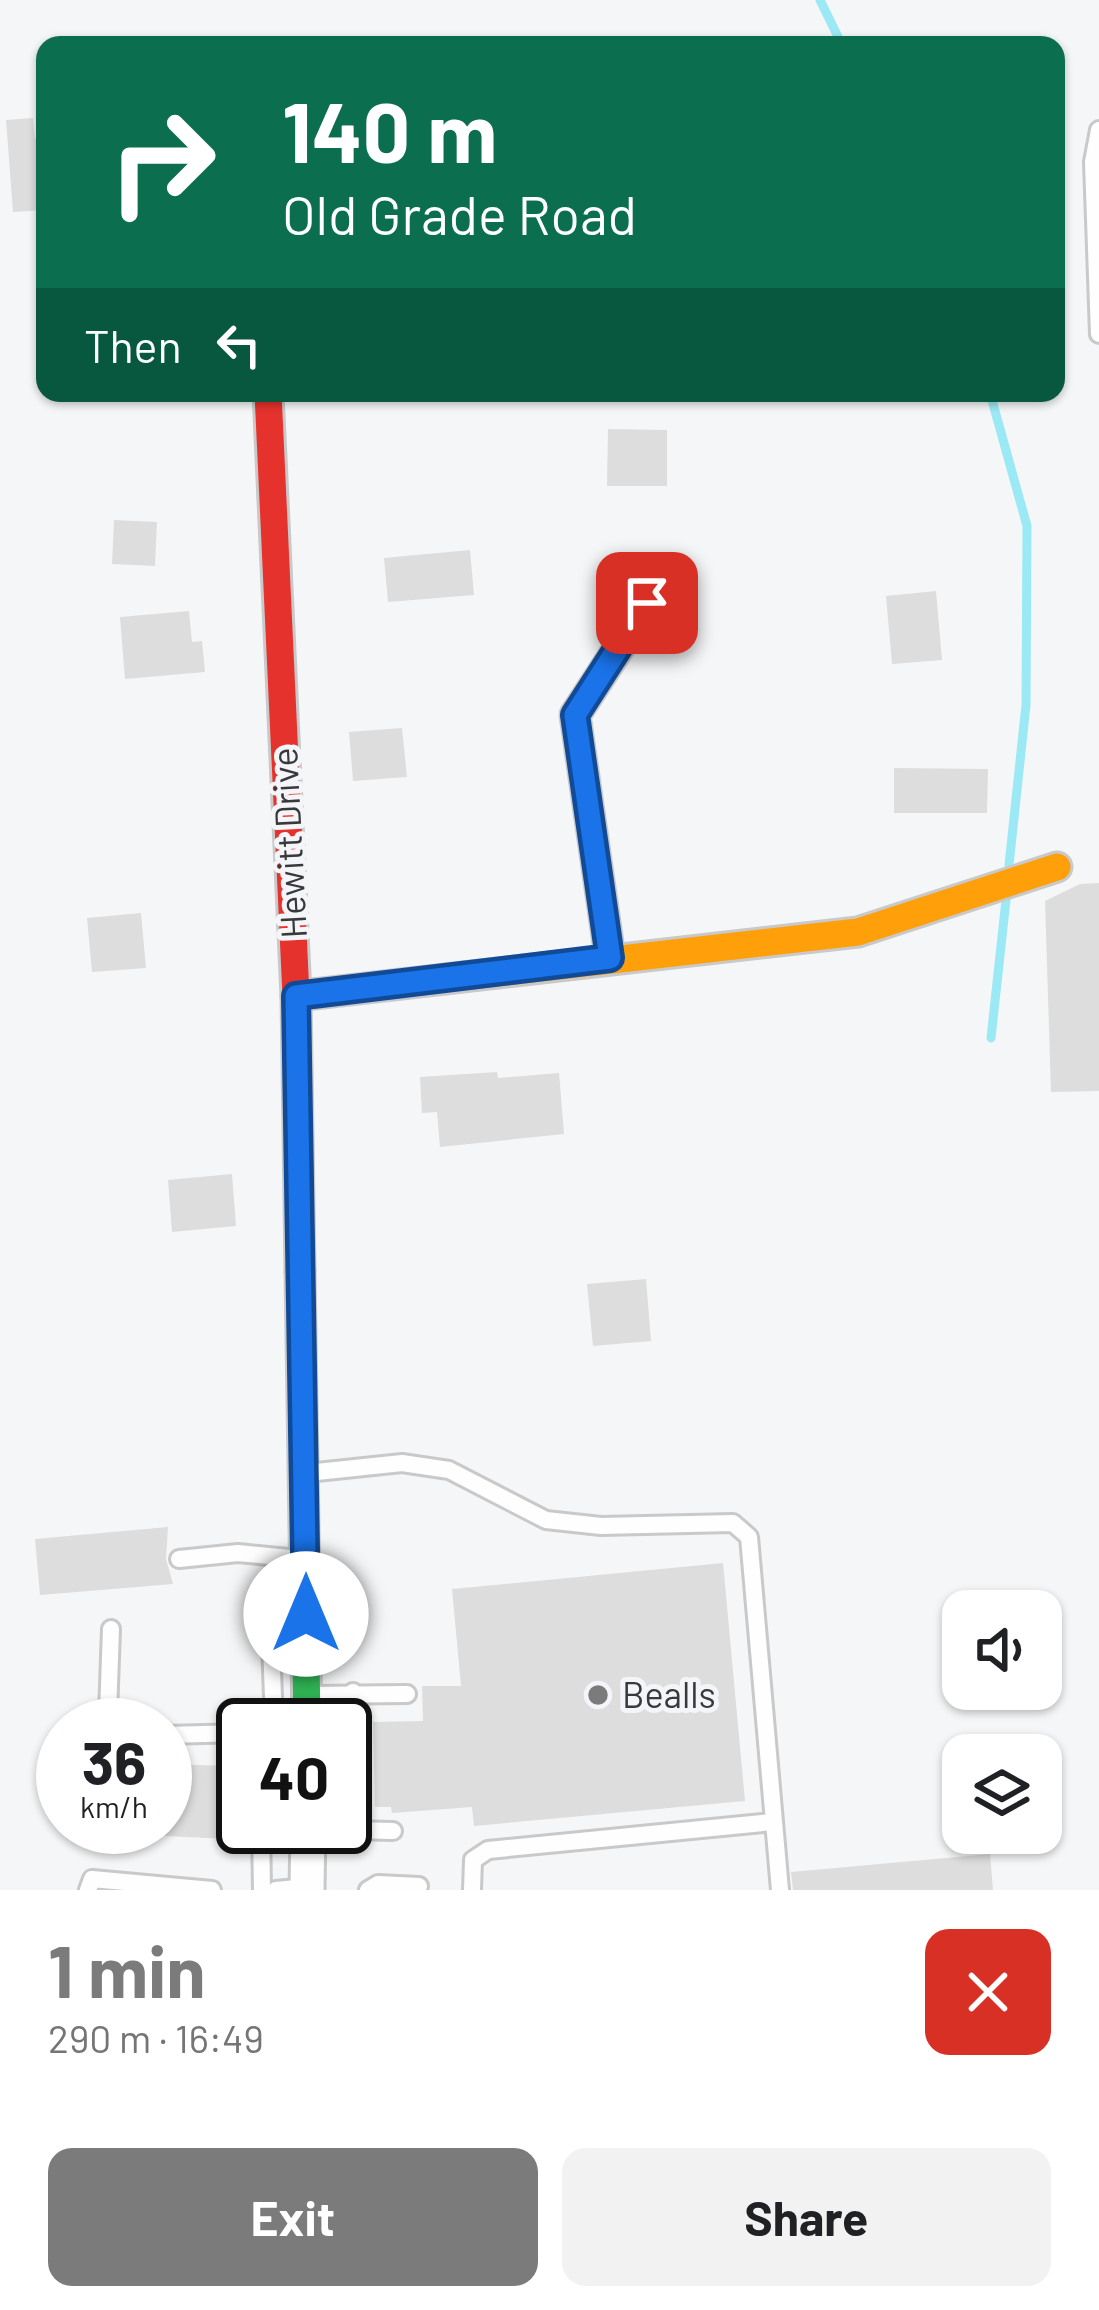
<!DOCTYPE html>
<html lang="en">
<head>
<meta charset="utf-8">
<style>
  :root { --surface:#fff; --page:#f2f2f2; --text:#202124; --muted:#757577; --accent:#7b7b7c }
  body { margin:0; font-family:Barlow,sans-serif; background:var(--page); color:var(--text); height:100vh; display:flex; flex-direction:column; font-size:45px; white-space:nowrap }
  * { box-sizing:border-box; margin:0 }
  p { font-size:39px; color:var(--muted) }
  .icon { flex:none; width:66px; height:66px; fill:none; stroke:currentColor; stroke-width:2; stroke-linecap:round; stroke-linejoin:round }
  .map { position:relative; height:1890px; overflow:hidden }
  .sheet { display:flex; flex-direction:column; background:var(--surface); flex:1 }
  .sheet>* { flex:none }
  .guide { position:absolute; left:36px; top:36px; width:1029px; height:366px; border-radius:24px; box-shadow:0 3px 9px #0004; background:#0b6e4f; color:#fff; overflow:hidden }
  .controls { position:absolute; left:942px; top:1590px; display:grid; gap:24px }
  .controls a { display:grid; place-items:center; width:120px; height:120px; border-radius:24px; background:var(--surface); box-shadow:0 3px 9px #0004; font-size:60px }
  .speed { position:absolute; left:36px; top:1698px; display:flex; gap:24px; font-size:60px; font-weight:700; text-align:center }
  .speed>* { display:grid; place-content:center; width:156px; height:156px; border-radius:50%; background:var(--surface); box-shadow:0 3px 9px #0004; line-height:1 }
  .speed small { font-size:30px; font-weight:400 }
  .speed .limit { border:6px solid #111; border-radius:18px; background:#fff; color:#111 }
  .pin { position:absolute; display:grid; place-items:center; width:102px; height:102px; color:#fff; margin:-51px; border-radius:24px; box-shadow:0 6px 18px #0006 }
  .me { position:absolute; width:132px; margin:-66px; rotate:0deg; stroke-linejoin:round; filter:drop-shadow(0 0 9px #0008) }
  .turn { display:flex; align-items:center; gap:42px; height:252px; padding:0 48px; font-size:54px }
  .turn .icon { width:156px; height:156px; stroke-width:2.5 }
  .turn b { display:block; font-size:84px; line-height:102px }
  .then { display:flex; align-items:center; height:114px; padding:0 48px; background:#0003; gap:24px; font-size:45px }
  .round { display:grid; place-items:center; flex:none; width:126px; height:126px; border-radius:24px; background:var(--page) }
  .headline { display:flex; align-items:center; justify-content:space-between; height:204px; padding:0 48px }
  h1 { font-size:72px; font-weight:700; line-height:90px; color:var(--accent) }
  .action { display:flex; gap:24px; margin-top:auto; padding:24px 48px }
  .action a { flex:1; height:138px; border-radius:24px; background:var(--accent); color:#fff; font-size:48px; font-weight:700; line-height:138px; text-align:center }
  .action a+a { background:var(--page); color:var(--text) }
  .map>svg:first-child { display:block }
</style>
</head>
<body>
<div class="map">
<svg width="1099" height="1890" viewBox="0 0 1099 1890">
  <rect width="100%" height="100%" fill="#f5f6f7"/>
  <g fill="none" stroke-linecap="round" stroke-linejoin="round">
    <g stroke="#9be9f4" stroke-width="9">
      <polyline points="820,0 842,45"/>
      <polyline points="990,393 1027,526 1026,705 1009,865"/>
      <polyline points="991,1038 1006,900"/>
    </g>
  </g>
  <g fill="#ddd">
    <polygon points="33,118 35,139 45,138 45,210 13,212 6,120"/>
    <polygon points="608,429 667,430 667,486 607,486"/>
    <polygon points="114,520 157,522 155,566 112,564"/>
    <polygon points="470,550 474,595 388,602 384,558"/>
    <polygon points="936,591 942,660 892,664 886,596"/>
    <polygon points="189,611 192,642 202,641 205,672 125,679 120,617"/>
    <polygon points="402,728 407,777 353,781 349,732"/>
    <polygon points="894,768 988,769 987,813 894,813"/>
    <polygon points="1099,883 1099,1091 1051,1092 1045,901 1080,884"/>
    <polygon points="141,913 146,968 92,972 87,918"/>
    <polygon points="497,1072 498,1078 559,1073 564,1134 440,1147 437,1112 422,1113 420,1077"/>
    <polygon points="232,1174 236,1226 172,1232 168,1180"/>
    <polygon points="646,1279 651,1341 593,1346 587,1284"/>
    <polygon points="168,1527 166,1559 173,1584 40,1595 35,1539"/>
    <polygon points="723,1563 745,1801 474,1826 472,1807 392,1813 391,1807 375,1807 373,1722 423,1721 422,1686 461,1686 452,1589"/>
    <polygon points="165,1764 231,1766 228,1839 165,1836"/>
    <polygon points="990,1854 993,1890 793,1890 791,1872"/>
  </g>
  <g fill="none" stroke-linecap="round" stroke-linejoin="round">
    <defs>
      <g id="lane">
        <polyline points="1099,130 1093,162 1099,334"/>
        <polyline points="307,1473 402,1463 449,1470 546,1520 601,1526 733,1523 749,1537 780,1890"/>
        <polyline points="179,1559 238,1553 299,1559"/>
        <polyline points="111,1629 108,1714 112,1725"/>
        <polyline points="308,1695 407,1694"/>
        <polyline points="274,1725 270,1614 302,1614"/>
        <polyline points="165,1735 243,1733"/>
        <polyline points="261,1827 262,1890"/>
        <polyline points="308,1829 393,1831"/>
        <polyline points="352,1830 353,1692"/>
        <polyline points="88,1890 92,1879 212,1890"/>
        <polyline points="276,1890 308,1887"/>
        <polyline points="368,1890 378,1884 419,1886"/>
        <polyline points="472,1890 473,1860 488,1850 773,1822"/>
      </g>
      <polyline id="street" points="307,1890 308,1827"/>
      <g id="fast">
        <polyline points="610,957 575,715 648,603"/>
        <polyline points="300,1271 307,1725"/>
      </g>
      <polyline id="slow" points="296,996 858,932 1057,867"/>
      <polyline id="jam" points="268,393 296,996 300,1271"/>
    </defs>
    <use href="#lane" stroke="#c9c9ca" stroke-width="22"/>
    <use href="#street" stroke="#c9c9ca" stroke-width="39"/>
    <use href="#fast" stroke="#c9c9ca" stroke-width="33"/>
    <use href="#slow" stroke="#c9c9ca" stroke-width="33"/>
    <use href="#jam" stroke="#c9c9ca" stroke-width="33"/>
    <use href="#lane" stroke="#fefefe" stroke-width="16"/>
    <use href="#street" stroke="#fefefe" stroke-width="33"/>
    <use href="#fast" stroke="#30b455" stroke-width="27"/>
    <use href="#slow" stroke="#ff9f0a" stroke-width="27"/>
    <use href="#jam" stroke="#e5322d" stroke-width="27"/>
  </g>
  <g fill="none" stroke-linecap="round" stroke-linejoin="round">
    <defs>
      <polyline id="route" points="306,1614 296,996 610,958 575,715 647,603"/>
    </defs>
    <use href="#route" stroke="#114b97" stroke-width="30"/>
    <use href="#route" stroke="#1a73e8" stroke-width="21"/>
  </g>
  <circle fill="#7b7b7c" stroke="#f4f5f8" stroke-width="4.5" cx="598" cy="1695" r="12"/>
  <g text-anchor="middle" stroke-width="10" stroke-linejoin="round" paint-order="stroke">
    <g font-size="36" fill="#39393a" stroke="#f4f5f8">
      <text transform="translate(289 843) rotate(-93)" y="13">Hewitt Drive</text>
    </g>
    <g font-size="36" fill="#39393a" stroke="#f4f5f8" text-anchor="start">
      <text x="622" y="1708">Bealls</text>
    </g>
  </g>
</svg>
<div class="controls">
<a><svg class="icon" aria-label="sound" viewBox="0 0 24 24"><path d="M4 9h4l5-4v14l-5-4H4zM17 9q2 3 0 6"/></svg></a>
<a><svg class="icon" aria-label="layers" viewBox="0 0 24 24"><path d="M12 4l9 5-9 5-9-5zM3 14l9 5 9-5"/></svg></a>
</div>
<div class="speed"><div>36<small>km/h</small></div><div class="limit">40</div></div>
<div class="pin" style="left:647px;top:603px;background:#d93025"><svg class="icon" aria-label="arrive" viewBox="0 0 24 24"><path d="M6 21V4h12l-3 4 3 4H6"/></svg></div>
<svg class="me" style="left:306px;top:1614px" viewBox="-20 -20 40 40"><circle r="19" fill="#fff"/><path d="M0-13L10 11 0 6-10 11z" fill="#1a73e8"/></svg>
<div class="guide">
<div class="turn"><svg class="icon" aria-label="right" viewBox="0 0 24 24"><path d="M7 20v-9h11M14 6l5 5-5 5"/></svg><div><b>140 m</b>Old Grade Road</div></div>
<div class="then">Then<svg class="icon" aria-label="left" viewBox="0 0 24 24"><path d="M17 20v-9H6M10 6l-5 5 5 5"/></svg></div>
</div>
</div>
<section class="sheet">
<div class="headline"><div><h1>1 min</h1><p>290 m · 16:49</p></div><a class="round" style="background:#d93025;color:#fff"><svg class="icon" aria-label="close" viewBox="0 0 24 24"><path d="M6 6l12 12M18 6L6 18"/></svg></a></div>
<div class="action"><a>Exit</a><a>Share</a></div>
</section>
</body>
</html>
